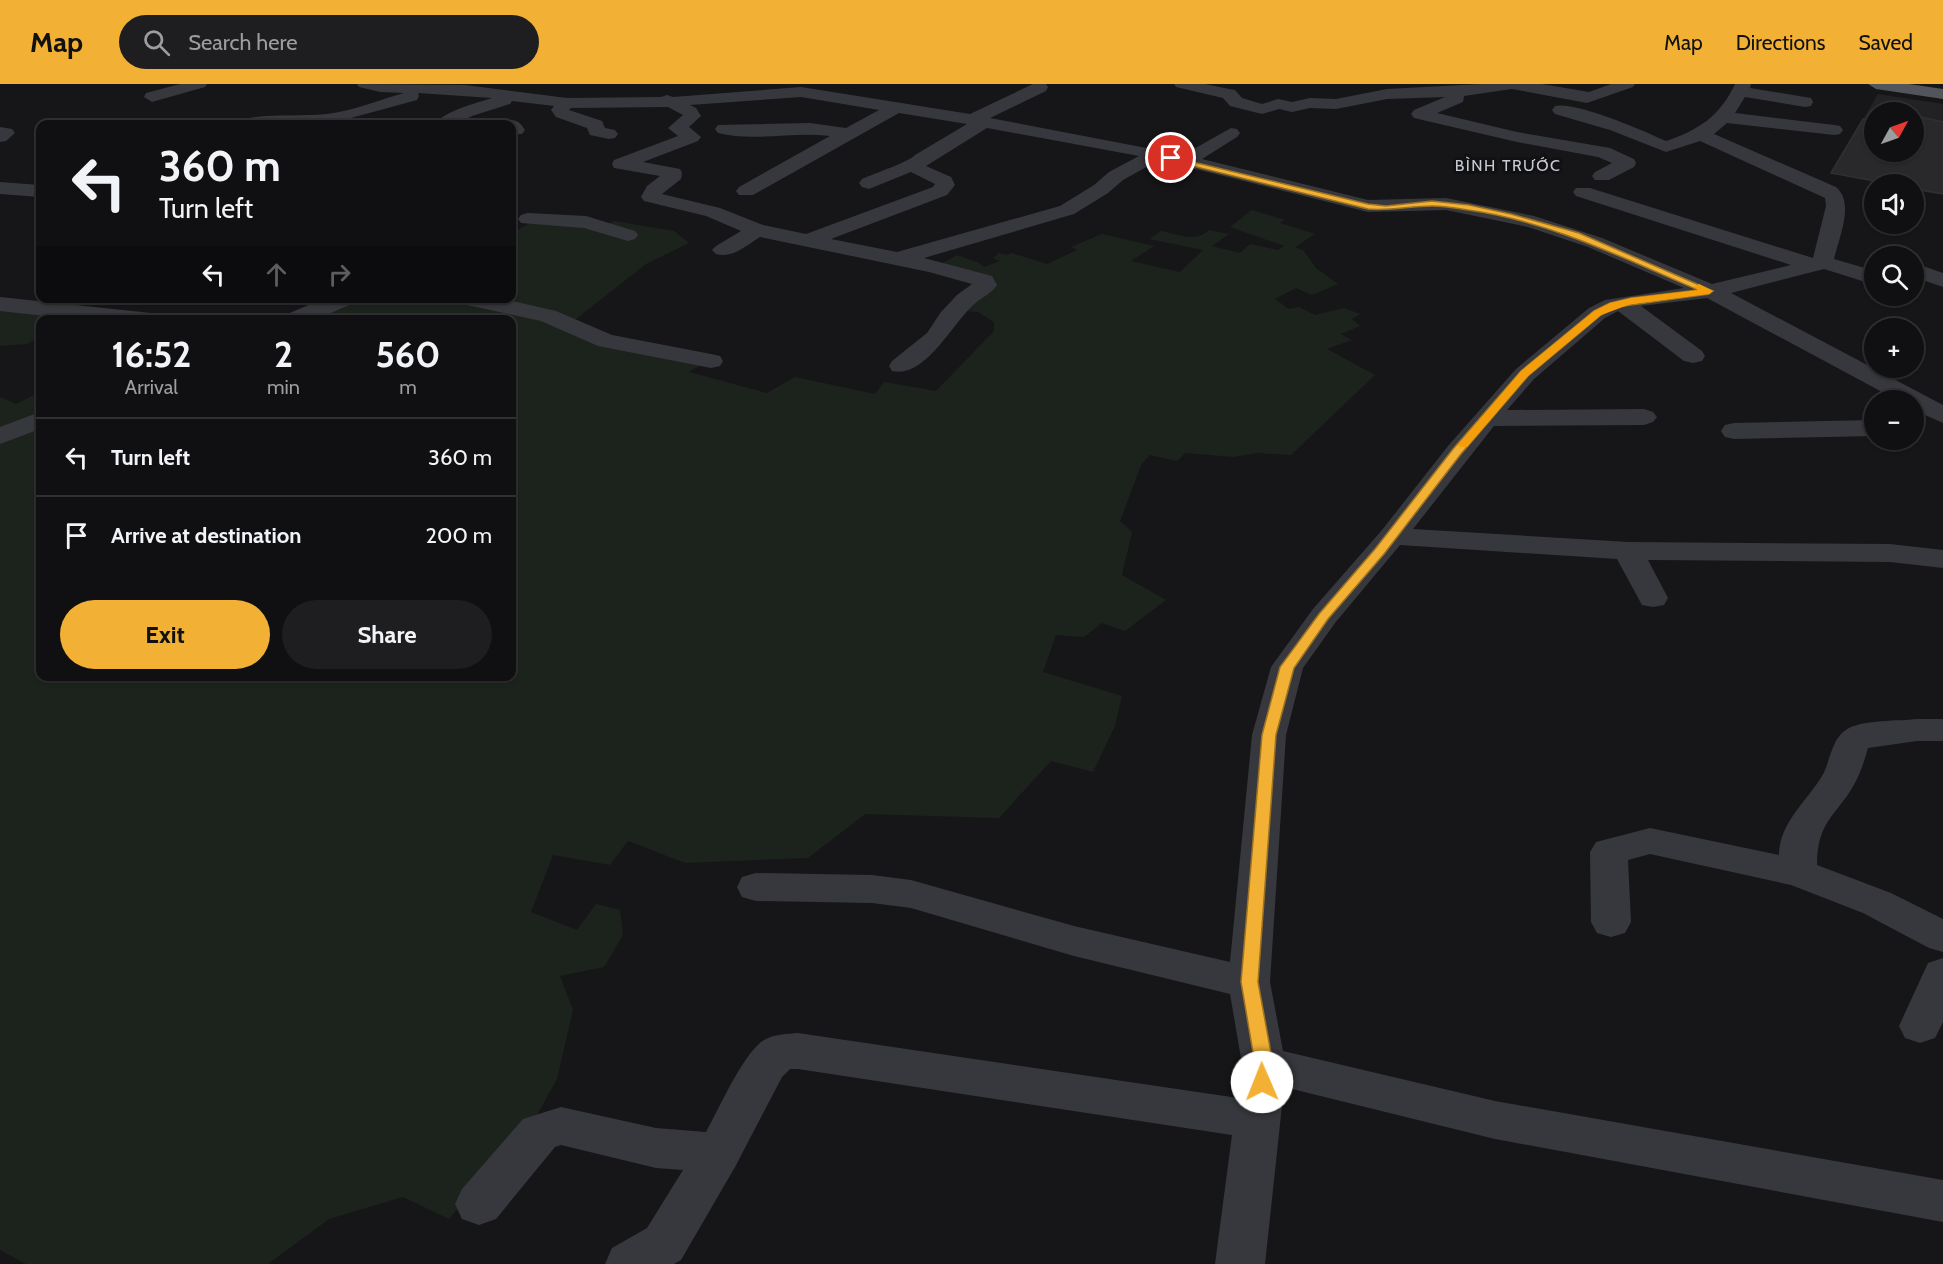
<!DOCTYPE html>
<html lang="en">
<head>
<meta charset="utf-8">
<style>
  :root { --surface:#101012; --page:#1e1e20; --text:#f1f3f6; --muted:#9c9d9f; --line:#303032; --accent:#f2b134 }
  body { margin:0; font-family:Cabin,sans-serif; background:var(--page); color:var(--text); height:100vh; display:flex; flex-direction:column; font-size:22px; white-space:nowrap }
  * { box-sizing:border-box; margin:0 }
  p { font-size:20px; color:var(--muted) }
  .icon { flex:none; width:33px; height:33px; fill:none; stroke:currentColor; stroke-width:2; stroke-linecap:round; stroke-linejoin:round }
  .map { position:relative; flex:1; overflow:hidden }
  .side { position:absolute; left:36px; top:231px; width:480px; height:366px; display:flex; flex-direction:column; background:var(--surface); border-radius:12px; box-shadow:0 2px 4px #0004,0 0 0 2px var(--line) }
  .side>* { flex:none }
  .top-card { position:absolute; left:36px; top:36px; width:480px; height:183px; border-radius:12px; box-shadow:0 2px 4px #0004,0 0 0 2px var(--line); background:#101012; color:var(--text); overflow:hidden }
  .needle { width:39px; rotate:50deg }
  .tools { position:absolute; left:1864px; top:18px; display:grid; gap:12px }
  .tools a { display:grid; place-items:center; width:60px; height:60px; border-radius:50%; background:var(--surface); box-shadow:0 2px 4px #0004,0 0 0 2px var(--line); font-size:30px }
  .pin { position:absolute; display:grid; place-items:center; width:51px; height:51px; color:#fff; margin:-26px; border:3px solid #fff; border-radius:50%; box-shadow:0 2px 6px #0007 }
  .me { position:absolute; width:66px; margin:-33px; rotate:359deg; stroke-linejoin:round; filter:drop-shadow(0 0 4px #0008) }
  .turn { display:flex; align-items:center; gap:21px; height:126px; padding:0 24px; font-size:27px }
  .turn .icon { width:78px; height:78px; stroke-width:2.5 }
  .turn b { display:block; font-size:42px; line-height:51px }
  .lanes { display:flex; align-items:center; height:57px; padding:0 24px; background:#0003; justify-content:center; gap:30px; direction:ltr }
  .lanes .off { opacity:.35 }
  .eta { display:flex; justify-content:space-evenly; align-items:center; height:102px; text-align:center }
  .eta b { font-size:36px; font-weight:800; line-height:42px }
  .cta { display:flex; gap:12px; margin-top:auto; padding:12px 24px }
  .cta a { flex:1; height:69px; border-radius:36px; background:var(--accent); color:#111; font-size:24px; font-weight:800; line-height:69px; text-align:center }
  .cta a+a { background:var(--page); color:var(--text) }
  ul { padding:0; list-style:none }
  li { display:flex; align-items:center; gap:18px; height:78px; padding:0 24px; border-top:2px solid var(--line) }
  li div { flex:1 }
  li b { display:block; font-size:22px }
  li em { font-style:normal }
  header { display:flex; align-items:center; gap:36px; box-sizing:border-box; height:84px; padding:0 30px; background:var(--accent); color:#111 }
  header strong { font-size:28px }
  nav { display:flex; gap:33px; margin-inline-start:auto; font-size:21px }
  .search { width:420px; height:54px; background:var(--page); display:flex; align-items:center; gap:15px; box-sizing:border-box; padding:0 21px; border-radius:33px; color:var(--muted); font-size:22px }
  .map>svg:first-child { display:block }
</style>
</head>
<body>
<header>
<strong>Map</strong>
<div class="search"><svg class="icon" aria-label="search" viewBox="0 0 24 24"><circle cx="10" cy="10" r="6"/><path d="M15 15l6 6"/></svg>Search here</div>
<nav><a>Map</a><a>Directions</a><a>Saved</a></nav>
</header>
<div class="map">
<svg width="1943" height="1180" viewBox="0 0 1943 1180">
  <rect width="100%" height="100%" fill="#161618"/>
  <path fill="#222225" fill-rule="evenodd" d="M1878,10L1943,20V103L1940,110L1914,105V100H1891L1831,89ZM1875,28H1914V68H1875Z"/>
  <g fill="#1c231d">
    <path d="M1252,126L1285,136L1280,139L1315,150L1295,163L1304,167L1316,184L1338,200L1312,211L1296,204L1275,215L1289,225L1299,223L1315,231L1344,224L1360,230L1352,235L1360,242L1341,250L1352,256L1327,265L1375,291L1291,371L1257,369L1233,373L1185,369L1177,377L1150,371L1141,381L1120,437L1132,448L1122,491L1166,516L1125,547L1102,539L1084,553L1056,551L1043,588L1122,612L1115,642L1093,688L1051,677L999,734L865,730L808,774L685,779L628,757L610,781L553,771L531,828L577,846L596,820L620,826L623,851L604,883L560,892L573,926L557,995L537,1031L449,1135L403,1113L329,1135L268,1180H26L0,1166V313L16,320L40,308V592H512V236L303,235L355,215L512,214V149L532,138L598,144L614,137L674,147L689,159L646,180L567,242L706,278L689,288L767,309L795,293L875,310L884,298L936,307L994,247V238L978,228L965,227L994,202L941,180L957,171L979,179L984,183L1000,177L993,174L999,169L1006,171L1012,169L1047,180L1077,166L1071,163L1102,150L1154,162L1131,177L1180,188L1203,166L1149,155L1161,147C1177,150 1196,159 1209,146L1229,150L1212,162L1240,169L1250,160L1278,166L1284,162L1230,143Z"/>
    <polygon points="0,224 76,232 70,235 40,236 40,253 27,260 0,262"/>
  </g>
  <polygon fill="#29292c" stroke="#303034" stroke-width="1.5" points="1917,32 1943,38 1943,110 1914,105 1914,100 1891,100 1831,89 1863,35 1875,37 1875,68 1914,68 1914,37"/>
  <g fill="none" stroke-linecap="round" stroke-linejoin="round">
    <g fill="#37383d" fill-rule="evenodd">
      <polygon points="180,0 207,0 205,3 152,18 144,13 146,9"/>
      <path d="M357,0L465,1L567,14L661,13L667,11L673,13L801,3L970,30L1033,0H1046L1048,3L1046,7L990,34L1183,71L1231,44L1237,45L1240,49L1237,53L1202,75L1368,116L1446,114L1534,132L1602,154L1712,200L1791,181L1576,112L1573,108L1576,104H1590L1813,174L1826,122L1825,114L1700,57L1666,68L1610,46L1555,30L1552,26L1555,22C1576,17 1644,47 1666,57C1699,46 1720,32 1735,0H1751L1750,4L1811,14L1813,18L1811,22L1805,23L1745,13L1735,29L1834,41L1840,42L1843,46L1840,50L1834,51L1727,39L1714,50L1836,103C1855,119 1839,153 1834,175L1875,187V201L1824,185L1731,209L1943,321V339L1914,326V316H1897L1707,214L1641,222L1702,267L1705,272L1702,277L1693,279L1684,277L1618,227L1605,234L1534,295L1507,326L1644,325L1653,328L1657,333L1653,338L1644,341L1494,342L1413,445L1628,458L1890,460L1943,466V484L1890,478L1648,476L1668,514L1664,521L1653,523L1642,521L1617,475L1400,461L1335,539L1303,584L1286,651L1270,898L1283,967L1495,1017L1943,1096V1138L1495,1055L1284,1003L1265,1180H1215L1232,1051L798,985H790L782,993L735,1083L681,1176L674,1180H605L612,1164L647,1144L683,1086L656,1084L561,1061L555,1063L496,1135L479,1141L462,1135L455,1120L462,1105L523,1035L561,1023L656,1044L706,1048C719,1025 745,965 766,955C776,950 787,950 798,949L1238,1014L1242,980L1230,910L1074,872L911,824L872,819L756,817L742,813L737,803L742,793L756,789L872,791L911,796L1074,842L1230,878L1252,651L1271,583L1313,525L1382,446L1448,362L1516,285L1589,224L1605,216L1684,204L1588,163L1528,143L1446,126L1368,128L1159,76L1123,96L1108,109L1074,130L924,174L992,192L997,201C991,210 980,214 972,222C952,241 924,295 892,287L889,282L892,277L927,249L941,228L957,211L972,200L929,188L760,153C747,161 732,175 716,170L712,166L716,162L741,147L706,132L644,117L641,113L647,102L660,92L614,84L612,80L614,76L678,52L668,44L683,31L668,23L571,24L569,26L602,37L605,44L615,46L618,50L615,54L609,55L590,51L587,44L556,33L551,26L554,22L512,17L510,20L472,32L456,40H436C443,27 477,19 492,14L418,9L419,12L417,16L329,40H236L239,36C268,29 297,33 327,30C352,27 379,16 404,9L380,8L359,3ZM801,13L879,26L846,44L810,39L718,41L715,45L718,49C754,58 793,47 830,52L739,103L736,107L739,111H753L899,29L967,40L915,71C911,77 873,90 862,95L859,99L862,103L869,105L911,88L935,100L933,103L806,150L763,141L720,124L662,110L681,95L682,89L680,85L643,78L698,57L701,53L689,43L701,32L696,24L690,21ZM987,44L1139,72L1109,88L1094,101L1060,122L897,168L831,155L947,111L955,101L951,93L926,82Z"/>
      <polygon points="1174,0 1205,0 1229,5 1235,6 1242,14 1262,20 1278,15 1292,18 1310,14 1336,15 1387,5 1481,0 1542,0 1589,8 1611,0 1635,0 1633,3 1587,19 1512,5 1464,12 1463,18 1437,29 1517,48 1610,64 1634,75 1636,79 1634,83 1609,96 1595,96 1592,92 1595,88 1612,79 1598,73 1517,58 1414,34 1411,30 1414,26 1445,13 1387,15 1336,25 1310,24 1292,28 1279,25 1262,30 1230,22 1223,14 1176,3"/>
      <path d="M512,36C519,37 521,40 525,46L522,50H512V40H504Z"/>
      <polygon points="0,43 12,45 15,49 6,57 0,58"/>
      <polygon points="0,98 40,101 40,113 0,110"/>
      <polygon points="528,129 586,132 635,147 638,151 635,155 628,157 584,144 521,139 518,135 521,131"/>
      <polygon points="1914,179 1943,189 1943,203 1914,193"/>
      <polygon points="0,213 151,229 159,231 162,236 81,236 0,227"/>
      <polygon points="325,214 357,214 354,219 314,236 282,236 285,231"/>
      <polygon points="455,214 499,214 556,227 612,251 711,270 720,272 723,277 720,282 711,284 598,262 541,237 458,219"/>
      <polygon points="40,328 40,345 0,360 0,343"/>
      <polygon points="1875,336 1875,352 1734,355 1725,353 1721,347 1725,341 1734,339"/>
      <path d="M1917,635H1943V657H1917L1868,664C1865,674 1862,685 1857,695C1840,730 1817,734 1817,781L1891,809L1943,835V868L1929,864L1863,829L1791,801L1650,770L1628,776L1631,838L1625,849L1611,853L1597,849L1591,838L1590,768L1596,758L1650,744L1779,771C1779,739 1807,717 1822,692C1831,677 1831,653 1849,644C1865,636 1898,637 1917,635Z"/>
      <polygon points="1943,874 1943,938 1935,954 1920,959 1905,954 1899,942 1928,879"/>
    </g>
    <polygon fill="#53555c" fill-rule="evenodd" points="1868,0 1909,0 1943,5 1943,15 1876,5"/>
  </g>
  <path fill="#f2b134" stroke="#9d7322" stroke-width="1.5" d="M1168,72L1368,120L1386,122L1432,117L1469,121L1511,130L1579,149L1713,207L1709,210L1617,223L1601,231L1528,292L1461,370L1384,470L1328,535L1294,584L1276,651L1258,898L1273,980L1269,1004L1262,1006L1256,1004L1253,998L1255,980L1241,898L1262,651L1280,583L1319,530L1375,465L1453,365L1521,287L1594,227L1610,219L1631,214L1698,206C1623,174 1549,137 1468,126C1456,124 1443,122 1432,122C1410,122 1390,127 1368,125L1168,76Z"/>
  <polygon fill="#f59e0b" points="1699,200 1713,207 1709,210 1631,220 1601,231 1528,292 1467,363 1460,363 1458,361 1521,287 1594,227 1610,219 1631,214 1698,206 1694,203"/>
  <g text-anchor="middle" stroke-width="6" stroke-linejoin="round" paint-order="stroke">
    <g font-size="16" letter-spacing="1.5" fill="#c9ccd4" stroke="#111113">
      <text x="1508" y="87">BÌNH TRƯỚC</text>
    </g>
  </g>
</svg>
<div class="tools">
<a><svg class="needle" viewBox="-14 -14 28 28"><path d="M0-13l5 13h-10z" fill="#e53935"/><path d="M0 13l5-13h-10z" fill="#9c9d9f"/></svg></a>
<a><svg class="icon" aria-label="sound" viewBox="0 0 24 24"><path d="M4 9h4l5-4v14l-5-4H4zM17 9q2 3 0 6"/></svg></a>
<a><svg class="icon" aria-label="search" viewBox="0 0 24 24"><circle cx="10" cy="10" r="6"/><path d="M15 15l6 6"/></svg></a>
<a>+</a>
<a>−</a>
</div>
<div class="pin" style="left:1171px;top:74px;background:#d93025"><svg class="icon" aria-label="arrive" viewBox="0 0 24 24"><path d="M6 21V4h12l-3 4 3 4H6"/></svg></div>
<svg class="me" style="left:1262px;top:998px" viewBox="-20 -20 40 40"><circle r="19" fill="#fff"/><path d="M0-13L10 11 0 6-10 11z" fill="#f2b134"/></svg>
<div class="top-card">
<div class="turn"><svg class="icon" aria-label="left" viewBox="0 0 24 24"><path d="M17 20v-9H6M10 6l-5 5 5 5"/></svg><div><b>360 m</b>Turn left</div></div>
<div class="lanes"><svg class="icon" aria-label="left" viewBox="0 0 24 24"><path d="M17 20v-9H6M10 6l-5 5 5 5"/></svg><svg class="icon off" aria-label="ahead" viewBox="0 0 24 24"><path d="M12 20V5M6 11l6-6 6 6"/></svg><svg class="icon off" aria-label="right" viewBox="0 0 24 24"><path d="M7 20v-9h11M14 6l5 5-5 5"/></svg></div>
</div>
<section class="side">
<div class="eta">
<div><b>16:52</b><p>Arrival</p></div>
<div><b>2</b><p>min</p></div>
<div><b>560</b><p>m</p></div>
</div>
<ul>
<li><svg class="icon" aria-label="left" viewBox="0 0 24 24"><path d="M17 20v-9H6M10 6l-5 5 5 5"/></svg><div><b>Turn left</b></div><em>360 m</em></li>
<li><svg class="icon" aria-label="arrive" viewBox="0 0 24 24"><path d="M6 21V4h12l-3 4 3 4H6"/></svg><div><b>Arrive at destination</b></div><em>200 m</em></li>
</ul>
<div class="cta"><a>Exit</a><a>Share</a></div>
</section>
</div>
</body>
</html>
